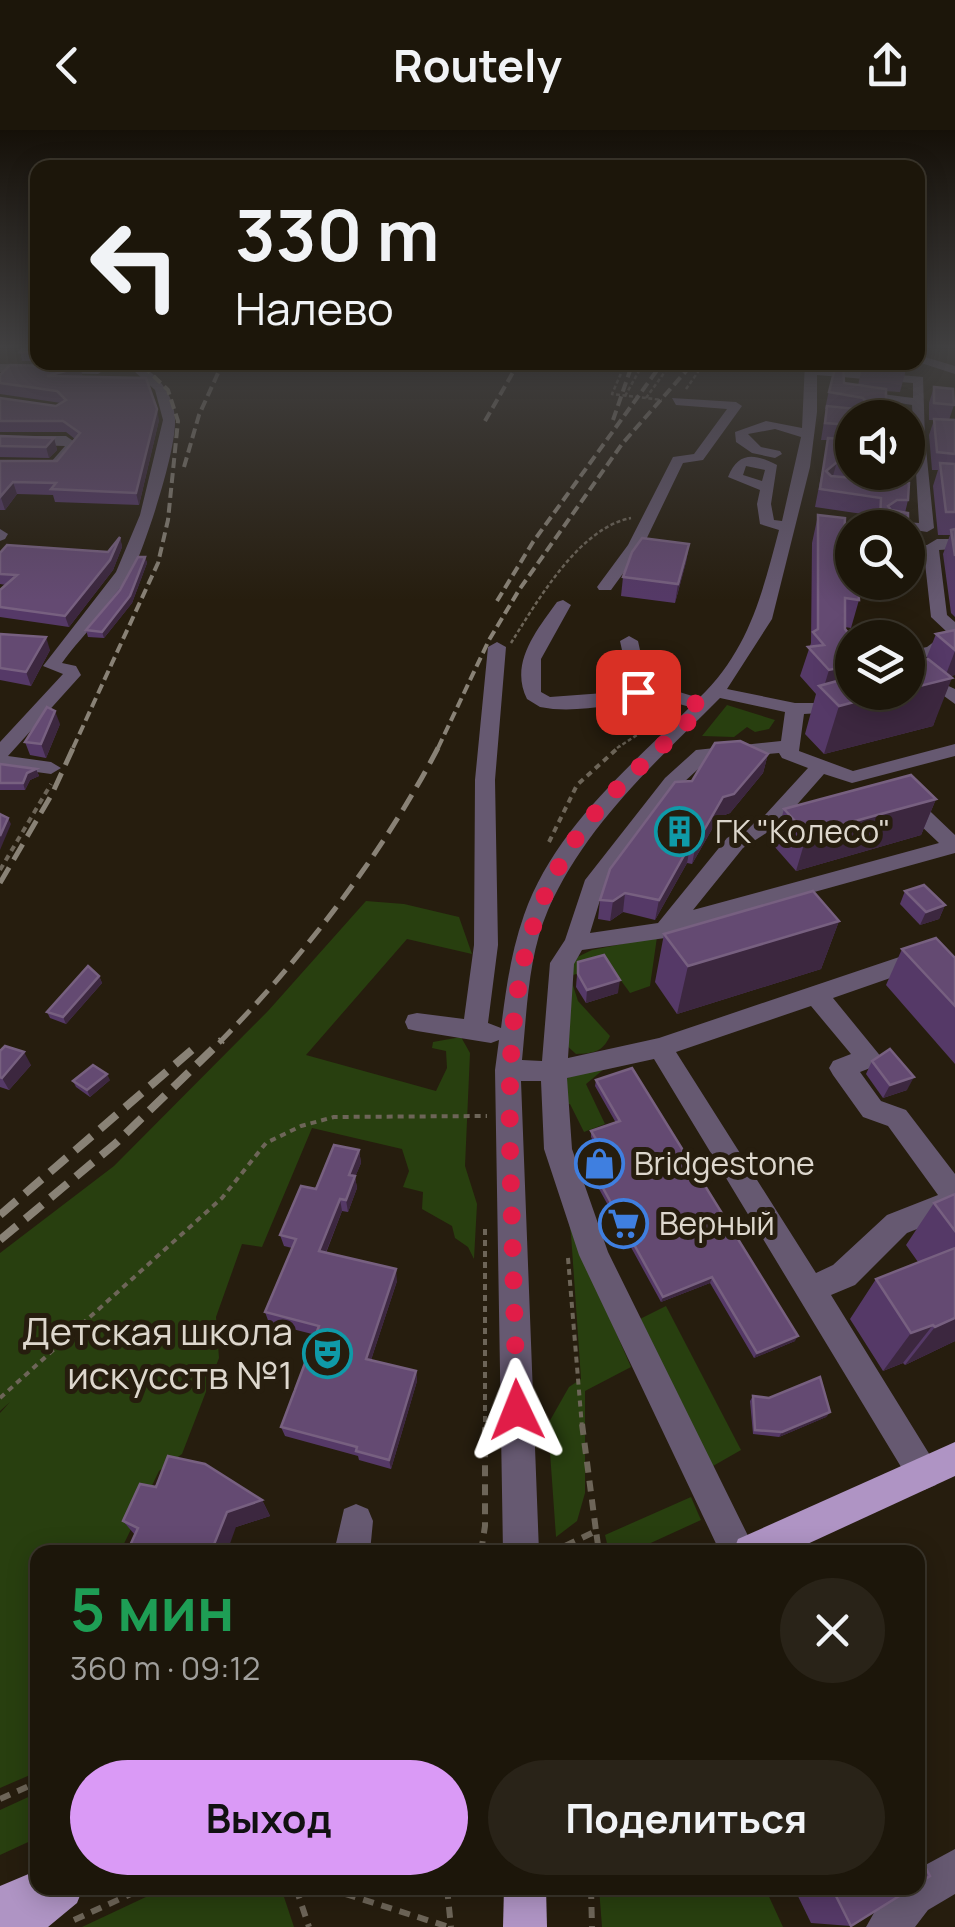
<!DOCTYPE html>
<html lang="ru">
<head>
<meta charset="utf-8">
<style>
  :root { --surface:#1c160a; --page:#292318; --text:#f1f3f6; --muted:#a09f9c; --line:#3a352b; --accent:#da9af6 }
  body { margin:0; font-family:Manrope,sans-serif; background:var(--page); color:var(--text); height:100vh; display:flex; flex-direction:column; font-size:38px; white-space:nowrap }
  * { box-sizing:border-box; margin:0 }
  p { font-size:32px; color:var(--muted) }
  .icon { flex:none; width:55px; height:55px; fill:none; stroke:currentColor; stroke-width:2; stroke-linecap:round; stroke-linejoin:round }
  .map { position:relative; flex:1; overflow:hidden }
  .details { position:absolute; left:30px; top:1415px; width:895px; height:350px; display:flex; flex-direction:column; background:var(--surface); border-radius:20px; box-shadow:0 5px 25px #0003,0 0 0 2px var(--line) }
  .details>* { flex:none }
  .top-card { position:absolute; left:30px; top:30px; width:895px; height:210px; border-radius:20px; box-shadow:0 5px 25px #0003,0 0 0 2px var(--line); background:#1c160a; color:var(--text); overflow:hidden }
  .fabs { position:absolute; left:835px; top:270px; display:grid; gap:20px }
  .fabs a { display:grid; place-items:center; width:90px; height:90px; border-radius:50%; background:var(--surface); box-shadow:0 5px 25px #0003,0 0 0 2px var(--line); font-size:50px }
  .pin { position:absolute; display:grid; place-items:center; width:85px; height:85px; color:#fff; margin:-42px; border-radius:20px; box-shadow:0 5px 15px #0006 }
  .me { position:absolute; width:110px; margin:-55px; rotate:358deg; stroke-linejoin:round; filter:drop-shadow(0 0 8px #0008) }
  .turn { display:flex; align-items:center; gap:35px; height:210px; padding:0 40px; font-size:45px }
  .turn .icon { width:130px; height:130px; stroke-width:2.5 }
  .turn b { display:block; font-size:70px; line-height:85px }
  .round { display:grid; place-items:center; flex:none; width:105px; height:105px; border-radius:52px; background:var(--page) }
  .headline { display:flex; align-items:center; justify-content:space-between; height:170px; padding:0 40px }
  h1 { font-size:60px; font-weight:700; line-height:75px; color:#1e9e55 }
  .cta { display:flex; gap:20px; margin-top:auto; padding:20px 40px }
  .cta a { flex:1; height:115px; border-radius:60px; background:var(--accent); color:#111; font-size:40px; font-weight:700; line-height:115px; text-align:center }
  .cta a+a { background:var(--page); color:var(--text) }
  header { display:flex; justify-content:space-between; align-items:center; height:130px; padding:0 40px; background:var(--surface); font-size:45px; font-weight:700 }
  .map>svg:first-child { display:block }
</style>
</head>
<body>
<header><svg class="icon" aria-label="back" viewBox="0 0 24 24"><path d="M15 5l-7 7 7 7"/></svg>Routely<svg class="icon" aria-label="share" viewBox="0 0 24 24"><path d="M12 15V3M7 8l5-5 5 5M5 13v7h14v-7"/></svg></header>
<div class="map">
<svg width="955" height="1797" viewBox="0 0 955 1797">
  <rect width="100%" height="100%" fill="#261d0e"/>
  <g fill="#283f0f">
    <polygon points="727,575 775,590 769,599 755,602 747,597 734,607 702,606"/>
    <polygon points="366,771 404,774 459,787 472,824 407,809 306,925 436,961 447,938 446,921 432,918 433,912 461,907 470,923 465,1036 477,1074 474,1129 468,1117 455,1108 452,1096 422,1079 423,1062 403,1057 409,1041 402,1019 312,998 262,1117 242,1114 216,1187 219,1228 182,1324 159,1341 120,1422 38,1422 37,1642 0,1658 0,1283 10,1272 0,1281 0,1123 114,1036 268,881"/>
    <path d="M657,807L650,856L630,863C607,830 606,836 570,846L578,871L610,906C602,923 593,923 576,924L565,914L566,845L571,830L592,820Z"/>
    <polygon points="604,939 586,954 605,994 584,1002 570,974 562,975 560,953 572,945"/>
    <polygon points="558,1030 583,1127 631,1237 585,1261 585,1363 577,1391 556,1407 548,1294 569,1257 581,1249 571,1104"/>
    <polygon points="666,1176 741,1320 713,1336 640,1189"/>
    <polygon points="691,1367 701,1390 631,1422 609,1422 605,1405"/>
    <polygon points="37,1663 37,1708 0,1725 0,1680"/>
    <polygon points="165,1758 281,1758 294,1797 82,1797"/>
    <polygon points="599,1758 765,1758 783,1797 602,1797"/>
  </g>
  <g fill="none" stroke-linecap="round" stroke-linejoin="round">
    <g stroke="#6d6558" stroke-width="2.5" stroke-dasharray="4 2.5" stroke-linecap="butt">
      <polyline points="626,232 612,264 662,270"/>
      <polyline points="686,259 705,232"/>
      <polyline points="625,266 644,232"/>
      <polyline points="646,268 672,232"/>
      <path d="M511,513C538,470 579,398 631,388"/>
      <polyline points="617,618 657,592"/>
    </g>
    <g stroke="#6d6558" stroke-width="4" stroke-dasharray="6 5" stroke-linecap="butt">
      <polyline points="549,712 577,655 620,616"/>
      <polyline points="0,740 51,654"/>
      <polyline points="485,1099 485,1297"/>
      <polyline points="568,1128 582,1297"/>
      <polyline points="0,1268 222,1068 266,1013 301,996 334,987 487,986"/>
    </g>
    <g stroke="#6d6558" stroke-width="6" stroke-dasharray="11 8" stroke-linecap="butt">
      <polyline points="582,1294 596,1401"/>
      <polyline points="565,1416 596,1401 599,1422"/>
      <polyline points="481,1422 485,1396 485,1294"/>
      <polyline points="0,1669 38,1652"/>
      <polyline points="296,1758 309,1797"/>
      <polyline points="327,1758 449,1797"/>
      <polyline points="447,1758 451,1797"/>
      <polyline points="591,1758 592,1797"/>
      <polyline points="74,1790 144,1758"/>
    </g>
    <g fill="#665971" fill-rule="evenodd">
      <polygon points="918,225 955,236 955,244 918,232"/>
      <path d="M124,232C151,232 175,263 175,290C176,322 147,410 133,440C117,474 84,502 62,533L76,536L81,545L8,626L51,632L61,638L51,644L0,637V612L63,544L43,536L116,442L140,385L163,290L155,260Z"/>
      <path d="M805,232H817V238L923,247L925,309L934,398L927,402L886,395L893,391L919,393L912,275L845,264L851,260L913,268V253L817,245V282L810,337L772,489L727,559L795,573H851V581L804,584L799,621L853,641L955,614V626L852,653L824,644L779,695L743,718L693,780L939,713L898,674V664H912L955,705V723L677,800L665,808L582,820L574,834L568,928L659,908L926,818L934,821L955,843V868L946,865L922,837L833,868L882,928L878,935L860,942L881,971L906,980L955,1044V1084L907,1103L855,1155L831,1165L941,1343L936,1355L924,1360L912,1355L654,929L567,948L572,1019L608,1122L756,1422H720L579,1125L544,1019L541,951H521L539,1422H503L495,940L499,910L491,913L417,901L408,899L405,892L408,885L417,883L464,889L474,815L475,650L488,517L497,512L506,517L495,650L498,815L488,893L501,898C506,859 511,822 524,785C554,700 627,639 690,577C641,562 589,587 540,577L527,569C509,533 537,500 557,472L563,470L571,475L541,529V562L550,567L631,561L620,511L629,506L638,511L649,561H676L699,568C749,520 762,464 779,400L760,394L757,374L760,360L728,347C738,322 754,323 777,335L771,374L774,390L782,391L801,307L775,299L748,304L761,317L780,321L782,324L775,328L752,323L736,312L735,302L766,291L802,298ZM746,336L765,340L762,351L743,345ZM720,568L785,582L781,611L696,620L665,648L585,750L565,810L550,833L542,931L522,930C527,881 528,826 548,780C586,694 656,632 720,568ZM779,623L782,628L808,638L765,685L727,708L658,793L590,803L604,757L670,668H685L688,664L683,653L709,629ZM811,876L851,924L833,931L829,938L833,945L863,987L888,996L938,1065L887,1085L833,1135L816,1143L676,922Z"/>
      <polygon points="0,234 98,236 104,240 98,244 0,242"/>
      <polygon points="672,268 736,272 742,276 703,330 683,333 643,416 611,460 599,460 597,457 628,415 673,327 694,324 727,279 676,275"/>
      <polygon points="0,306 66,306 79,315 60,339 0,339 0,331 51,332 65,316 0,314"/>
      <polygon points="0,399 8,404 5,409 0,411"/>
      <polygon points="937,409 955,409 955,419 939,420 947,485 955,492 955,511 940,524 908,531 908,521 927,517 947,502 931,487 924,424 908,424 908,416 927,415"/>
      <polygon points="852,416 852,452 856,452 853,461 847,463 839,458 844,421"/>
      <polygon points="942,553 955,559 955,574 933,558"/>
      <polygon points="356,1374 368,1379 373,1391 370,1422 334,1422 344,1379"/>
      <polygon points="955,1719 955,1764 928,1780 915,1797 866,1797 888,1758 918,1758 918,1739"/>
    </g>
    <g fill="#af94c4" fill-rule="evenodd">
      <polygon points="955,1312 955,1346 790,1422 733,1422 738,1409"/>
      <polygon points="38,1740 38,1758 83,1758 77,1773 48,1797 0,1797 0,1756"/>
      <polygon points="504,1758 546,1758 547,1797 503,1797"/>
    </g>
    <g stroke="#898276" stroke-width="4" stroke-dasharray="10 5" stroke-linecap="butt">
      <polyline points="493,241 496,232"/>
      <polyline points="613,290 633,232"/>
      <polyline points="485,291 519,232"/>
      <polyline points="184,337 199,285 223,232"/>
      <polyline points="497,471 533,412 663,232"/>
      <polyline points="73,618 158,433 168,390 178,291 168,260 139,232"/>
      <polyline points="438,618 489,510 519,460 622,314 694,232"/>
    </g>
    <g stroke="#898276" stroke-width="5" stroke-dasharray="18 9" stroke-linecap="butt">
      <polyline points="0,753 52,664 74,616"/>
      <path d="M219,913C304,826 383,724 439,616"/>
    </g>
    <g stroke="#898276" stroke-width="8" stroke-dasharray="22 11" stroke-linecap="butt">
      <polyline points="0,1085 193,919"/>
      <polyline points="0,1110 116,1013 222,910"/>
    </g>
  </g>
  <g fill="#553967" fill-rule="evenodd">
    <polygon points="38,219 38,231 22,231 20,222"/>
    <polygon points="266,232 290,232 287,237 267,236"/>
    <polygon points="750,232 789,232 787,242 766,241 766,235 750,234"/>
    <path d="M835,232H908L900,262L886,261L852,288V342H901L898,352L908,370L905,383L908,393L907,398H875L876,386L815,377L828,310H821L826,279H825ZM843,236L862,238L858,255L844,253Z"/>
    <polygon points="0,245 83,247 159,290 139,375 55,372 53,365 17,364 5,380 0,380 0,331 57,331 75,309 66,302 0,302 0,268 56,276 61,273 0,264"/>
    <polygon points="934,257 954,275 949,290 955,290 955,487 951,483 943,424 950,405 938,405 933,356 938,340 932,340 929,305 934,290 929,290 929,273"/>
    <polygon points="0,306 54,308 57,320 49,328 0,327"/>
    <polygon points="818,385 843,430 847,448 859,470 851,498 845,497 852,508 852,562 926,529 936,504 955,500 955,545 950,546 933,596 824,624 805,604 816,564 800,546 811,513 812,413"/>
    <polygon points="120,407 122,417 113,440 69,497 0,487 0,460 6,455 0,454 0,423 108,422"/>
    <polygon points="689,414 686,432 675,473 621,466 623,447"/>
    <polygon points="145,427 147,433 132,473 104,508 88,507 86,500"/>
    <polygon points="0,504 50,520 31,556 0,550"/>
    <polygon points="60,594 46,628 30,625 25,612"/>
    <polygon points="768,624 763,643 730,683 719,687 692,734 687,733 655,790 623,782 610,791 598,789 600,770 692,651"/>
    <polygon points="0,634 36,639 39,646 30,650 25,660 0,660"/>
    <polygon points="936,669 921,705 796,741 774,716 784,679"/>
    <polygon points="905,761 945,775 939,789 920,795 900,774"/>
    <polygon points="839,791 821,839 677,884 655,852 664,804"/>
    <polygon points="902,819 955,828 955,934 886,855"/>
    <polygon points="578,832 618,863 586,873 576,857"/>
    <polygon points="99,846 102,853 66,894 50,888 47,882"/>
    <polygon points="0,921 31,935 9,960 0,957"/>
    <polygon points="872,931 907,960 883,968 866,944"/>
    <polygon points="110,950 90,967 76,957 73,951"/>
    <polygon points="596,950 795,1211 754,1228 710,1153 661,1172 581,1026 582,1020 595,1015 591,1007 591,1001 616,993 595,956"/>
    <polygon points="359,1020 361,1033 355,1047 357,1058 348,1082 342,1081 326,1123 397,1151 371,1230 416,1241 417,1251 391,1339 359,1330 358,1326 285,1306 281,1297 316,1205 269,1193 265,1182 292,1118 284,1116 280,1105 316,1059"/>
    <polygon points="955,1064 955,1211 905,1235 903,1233 883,1241 850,1189 876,1149 918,1132 906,1115 934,1073"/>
    <polygon points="753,1266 830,1282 826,1287 779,1307 753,1304 750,1271"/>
    <polygon points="156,1357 262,1370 270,1386 236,1397 135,1405 123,1391"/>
    <polygon points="794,1758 912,1758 851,1796 811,1793"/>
  </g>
  <g fill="#3c273f">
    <polygon points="106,232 118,232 119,237 108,240"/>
    <polygon points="80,237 83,247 47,246"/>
    <polygon points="157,279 159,290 139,375 136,363"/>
    <polygon points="54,308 57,320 49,328 46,317"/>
    <polygon points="837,332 832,349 826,341"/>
    <polygon points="13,352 17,364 5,380 1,368"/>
    <polygon points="120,407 122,417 113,440 69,497 65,486"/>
    <polygon points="689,414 686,432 675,473 678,454"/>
    <polygon points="145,427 147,433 132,473 104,508 102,502"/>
    <polygon points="46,507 50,520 31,556 26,542"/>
    <polygon points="955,521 955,545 945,547"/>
    <polygon points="847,537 838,566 823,560 829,540"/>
    <polygon points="952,548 933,596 824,624 839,576 892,562 908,562 908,559"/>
    <polygon points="55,581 60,594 46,628 41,614"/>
    <polygon points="768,624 763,643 730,683 719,687 692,734 696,714 723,667"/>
    <polygon points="36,639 39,646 30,650 25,660 23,653 27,643"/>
    <polygon points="936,669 921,705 796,741 807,704"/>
    <polygon points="8,688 11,694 0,720 0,706"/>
    <polygon points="691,713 687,733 655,790 659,770"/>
    <polygon points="625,763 623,782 610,791 613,771"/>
    <polygon points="945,775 939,789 920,795 926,782"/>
    <polygon points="839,791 821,839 677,884 688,836"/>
    <polygon points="99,846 102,853 66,894 63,887"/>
    <polygon points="620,850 618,863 586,873 587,860"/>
    <polygon points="24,922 31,935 9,960 2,948"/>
    <polygon points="107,944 110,950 90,967 87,960"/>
    <polygon points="914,947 907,960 883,968 890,955"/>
    <polygon points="359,1020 361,1033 355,1047 357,1058 348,1082 346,1070 349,1045"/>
    <polygon points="340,1069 342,1081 322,1132 319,1121"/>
    <polygon points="396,1139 397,1151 368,1239 366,1229"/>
    <polygon points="712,1147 710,1153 661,1172 663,1167"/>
    <polygon points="955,1188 955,1211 905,1235 935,1197"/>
    <polygon points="933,1195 903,1233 883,1241 911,1203"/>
    <polygon points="798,1206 795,1211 754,1228 757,1223"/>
    <polygon points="416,1241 417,1251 391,1339 389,1330"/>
    <polygon points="830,1282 826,1287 779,1307 782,1302"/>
    <polygon points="262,1370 270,1386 236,1397 227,1422 211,1422 227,1382"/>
  </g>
  <g fill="#644a72" stroke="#776080" stroke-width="2.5">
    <polygon points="22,219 38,219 38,222 20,222"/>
    <polygon points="836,234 843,234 844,253 886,259 886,276 898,277 899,288 852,288 852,295 825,293 827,276 856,279 866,272 863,268 829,262"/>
    <polygon points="10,235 80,237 47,246 146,248 157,279 136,363 51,359 56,353 13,352 0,367 0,331 57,331 80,303 63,291 0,291 0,268 56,276 66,270 57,261 0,253 0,245"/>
    <polygon points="934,257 953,259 954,275 934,273"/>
    <polygon points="934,289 955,290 955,324 937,322"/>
    <polygon points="0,306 54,308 46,317 0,316"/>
    <polygon points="828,308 852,310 852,333 837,332 826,341 831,346 909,353 908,370 897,370 888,376 891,380 908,383 908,393 880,390 881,368 820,359"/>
    <polygon points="940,333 955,334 955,382 946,382"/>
    <polygon points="818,385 845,388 843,430 847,448 852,448 852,452 858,452 859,470 845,468 845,499 852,508 852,535 829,540 808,517 824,515 813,502 818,499"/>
    <polygon points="955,399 955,426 951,400"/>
    <polygon points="120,407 110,430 65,486 0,477 0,460 17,445 0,444 0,423 7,415 108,422"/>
    <polygon points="642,408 689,414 678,454 623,447 632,422"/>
    <polygon points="138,427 145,427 130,466 102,502 86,500 120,460"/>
    <polygon points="955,500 955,520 936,504"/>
    <polygon points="0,504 46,507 26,542 0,538"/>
    <polygon points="928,529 952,548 908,559 908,534"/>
    <polygon points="852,547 852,562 892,562 839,576 819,556"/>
    <polygon points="47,577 55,581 41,614 25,612"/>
    <polygon points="740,611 768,624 734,664 723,667 696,714 691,713 659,770 625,763 613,771 600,770 610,739 675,652 692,651 715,613"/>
    <polygon points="0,634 36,639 27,643 23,653 0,653"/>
    <polygon points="911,645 936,669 807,704 784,679"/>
    <polygon points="0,684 8,688 0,706"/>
    <polygon points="924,755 945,775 926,782 905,761"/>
    <polygon points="813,761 839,791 688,836 664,804"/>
    <polygon points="936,808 955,828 955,876 902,819"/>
    <polygon points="604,825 620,850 587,860 578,844 578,832"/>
    <polygon points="88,836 99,846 63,887 47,882"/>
    <polygon points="5,916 24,922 2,948 0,947 0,921"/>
    <polygon points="890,919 914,947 890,955 872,931"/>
    <polygon points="93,935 107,944 87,960 73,951"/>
    <polygon points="632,938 798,1206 757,1223 712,1147 663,1167 582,1020 599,1014 591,1001 620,991 596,950"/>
    <polygon points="334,1015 359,1020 349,1045 355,1046 346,1070 340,1069 319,1121 396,1139 366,1229 416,1241 389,1330 356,1321 357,1317 281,1297 319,1196 265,1182 296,1109 280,1105 301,1056 316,1059"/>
    <polygon points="955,1064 955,1101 934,1073"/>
    <polygon points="955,1118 955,1188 935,1197 933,1195 911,1203 876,1149"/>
    <polygon points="820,1247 830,1282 782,1302 755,1300 753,1266 769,1268"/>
    <polygon points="168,1326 205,1334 262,1370 227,1382 211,1422 127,1422 138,1398 123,1391 140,1354 156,1357"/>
    <polygon points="918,1723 930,1746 918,1754"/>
    <polygon points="832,1758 912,1758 851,1796"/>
  </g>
  <linearGradient id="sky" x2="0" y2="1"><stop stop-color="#151008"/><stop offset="0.46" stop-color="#414041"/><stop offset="1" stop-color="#414041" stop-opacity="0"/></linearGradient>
  <rect width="955" height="471" fill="url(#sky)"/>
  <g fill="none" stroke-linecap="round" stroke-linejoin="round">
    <path stroke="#e11d48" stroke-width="18" stroke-dasharray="0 32.4" d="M517,1280C515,1206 513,1132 511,1059C508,936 504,813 577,707C611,657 662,619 704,576L676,568L642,566L638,562"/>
  </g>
  <defs>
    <symbol id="building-ring" viewBox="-11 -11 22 22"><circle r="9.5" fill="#261d0e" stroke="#0f9aa8" stroke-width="1.5"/><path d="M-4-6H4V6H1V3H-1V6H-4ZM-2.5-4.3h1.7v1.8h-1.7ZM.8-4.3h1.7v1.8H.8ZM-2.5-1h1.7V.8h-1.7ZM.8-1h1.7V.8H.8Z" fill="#0f9aa8"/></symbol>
    <symbol id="shop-ring" viewBox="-11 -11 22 22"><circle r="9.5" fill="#261d0e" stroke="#3f7fe0" stroke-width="1.5"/><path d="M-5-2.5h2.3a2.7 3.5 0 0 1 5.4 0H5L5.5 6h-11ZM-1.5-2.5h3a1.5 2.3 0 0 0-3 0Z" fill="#3f7fe0"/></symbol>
    <symbol id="supermarket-ring" viewBox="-11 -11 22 22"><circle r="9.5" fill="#261d0e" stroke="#3f7fe0" stroke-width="1.5"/><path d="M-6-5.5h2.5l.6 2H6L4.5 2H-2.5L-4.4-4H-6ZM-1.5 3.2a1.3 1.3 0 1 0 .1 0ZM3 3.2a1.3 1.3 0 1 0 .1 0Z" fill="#3f7fe0"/></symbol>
    <symbol id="theatre-ring" viewBox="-11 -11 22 22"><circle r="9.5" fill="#261d0e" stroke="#0f9aa8" stroke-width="1.5"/><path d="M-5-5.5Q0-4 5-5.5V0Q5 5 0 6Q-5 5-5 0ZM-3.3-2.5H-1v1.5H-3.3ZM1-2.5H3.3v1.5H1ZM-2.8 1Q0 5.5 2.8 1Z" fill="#0f9aa8"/></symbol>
  </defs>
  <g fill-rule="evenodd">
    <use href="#building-ring" x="652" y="674" width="55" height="55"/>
    <use href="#shop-ring" x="572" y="1006" width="55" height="55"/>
    <use href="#supermarket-ring" x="596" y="1066" width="55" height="55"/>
    <use href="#theatre-ring" x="300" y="1196" width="55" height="55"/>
  </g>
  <g text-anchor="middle" stroke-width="10" stroke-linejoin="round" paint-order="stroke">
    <g font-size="32" fill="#ddd7cd" stroke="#261d0e" text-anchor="start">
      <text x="715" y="713">ГК "Колесо"</text>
      <text x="634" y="1045">Bridgestone</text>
      <text x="659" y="1105">Верный</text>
    </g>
    <g font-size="38" fill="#ddd7cd" stroke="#261d0e" text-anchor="end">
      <text x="293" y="1215">Детская школа<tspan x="293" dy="44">искусств №1</tspan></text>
    </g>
  </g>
</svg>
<div class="fabs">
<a><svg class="icon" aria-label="sound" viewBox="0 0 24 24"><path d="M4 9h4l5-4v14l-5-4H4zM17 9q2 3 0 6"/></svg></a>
<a><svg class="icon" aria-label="search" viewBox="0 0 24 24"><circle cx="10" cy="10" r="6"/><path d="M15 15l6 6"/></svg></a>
<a><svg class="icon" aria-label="layers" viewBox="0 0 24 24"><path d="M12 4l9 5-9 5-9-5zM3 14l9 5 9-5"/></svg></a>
</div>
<div class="pin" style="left:638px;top:562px;background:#d93025"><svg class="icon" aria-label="arrive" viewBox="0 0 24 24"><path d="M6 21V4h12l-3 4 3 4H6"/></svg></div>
<svg class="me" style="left:517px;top:1280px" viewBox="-20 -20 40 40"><path d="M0-17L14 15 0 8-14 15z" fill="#e11d48" stroke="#fff" stroke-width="4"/></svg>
<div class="top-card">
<div class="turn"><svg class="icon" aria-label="left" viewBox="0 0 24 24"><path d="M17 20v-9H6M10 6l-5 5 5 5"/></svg><div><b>330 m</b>Налево</div></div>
</div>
<section class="details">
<div class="headline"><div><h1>5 мин</h1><p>360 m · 09:12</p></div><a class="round"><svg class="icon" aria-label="close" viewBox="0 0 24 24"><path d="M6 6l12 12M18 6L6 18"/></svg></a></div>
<div class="cta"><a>Выход</a><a>Поделиться</a></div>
</section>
</div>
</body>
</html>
